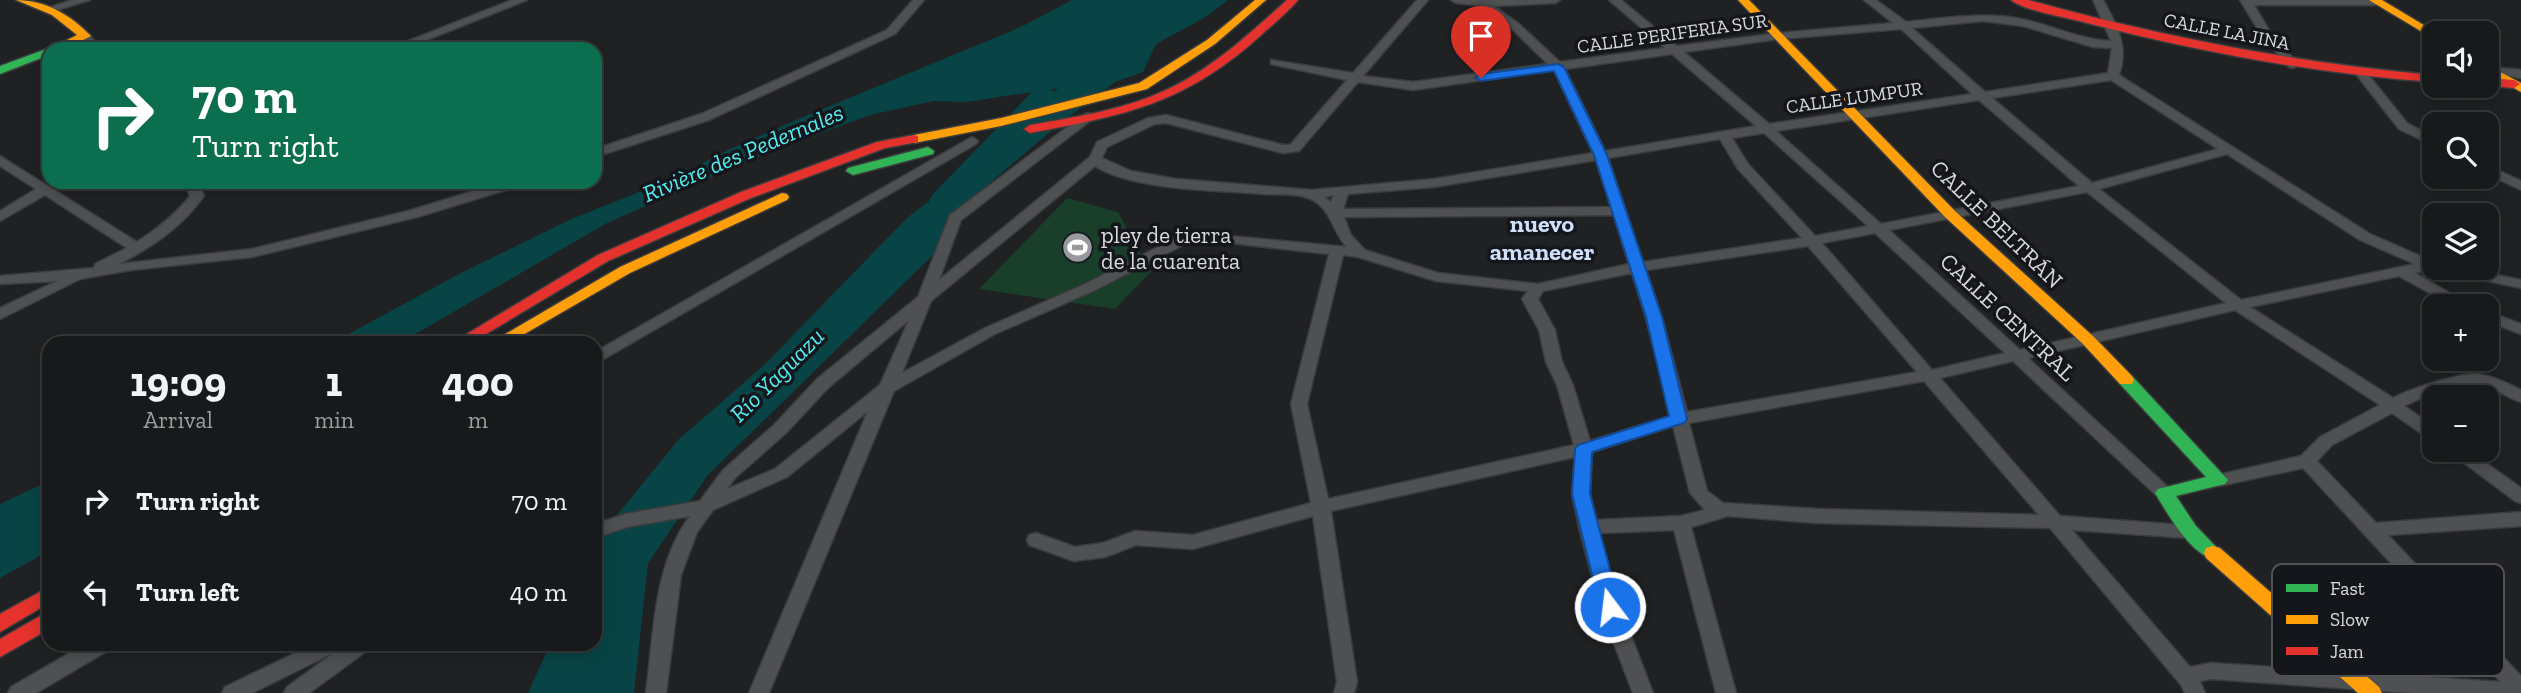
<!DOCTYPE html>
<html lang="en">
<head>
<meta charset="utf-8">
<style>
  :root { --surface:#17191a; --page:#242627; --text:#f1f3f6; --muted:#9ea0a2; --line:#363839 }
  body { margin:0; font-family:"Zilla Slab",serif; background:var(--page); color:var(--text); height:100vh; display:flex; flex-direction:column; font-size:26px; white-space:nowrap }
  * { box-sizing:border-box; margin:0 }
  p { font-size:23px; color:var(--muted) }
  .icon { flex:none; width:38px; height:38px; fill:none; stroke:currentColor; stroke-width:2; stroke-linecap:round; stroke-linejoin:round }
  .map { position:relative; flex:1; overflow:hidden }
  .details { position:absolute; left:42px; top:336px; width:560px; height:315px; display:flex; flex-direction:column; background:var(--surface); border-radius:21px; box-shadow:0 4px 18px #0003,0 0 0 2px var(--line) }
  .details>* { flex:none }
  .top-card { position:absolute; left:42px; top:42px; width:560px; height:147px; border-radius:21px; box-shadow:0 4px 18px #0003,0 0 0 2px var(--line); background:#0b6e4f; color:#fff; overflow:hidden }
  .controls { position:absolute; left:2422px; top:21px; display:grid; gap:14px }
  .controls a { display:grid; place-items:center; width:77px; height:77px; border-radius:14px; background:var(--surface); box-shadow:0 4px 18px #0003,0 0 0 2px var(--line); font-size:35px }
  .pin { position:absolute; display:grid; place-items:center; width:60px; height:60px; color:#fff; margin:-72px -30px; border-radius:50% 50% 50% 0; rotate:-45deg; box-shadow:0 0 7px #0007 }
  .pin .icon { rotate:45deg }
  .me { position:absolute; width:77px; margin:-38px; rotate:345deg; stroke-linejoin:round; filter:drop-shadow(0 0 5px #0008) }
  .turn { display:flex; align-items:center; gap:24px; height:147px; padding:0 35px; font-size:32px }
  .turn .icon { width:91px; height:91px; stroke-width:2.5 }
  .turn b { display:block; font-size:49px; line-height:60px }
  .eta { display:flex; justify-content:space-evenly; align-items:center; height:119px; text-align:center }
  .eta b { font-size:42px; font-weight:700; line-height:49px }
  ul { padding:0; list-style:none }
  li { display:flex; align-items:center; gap:21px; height:91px; padding:0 35px }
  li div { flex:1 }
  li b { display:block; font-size:26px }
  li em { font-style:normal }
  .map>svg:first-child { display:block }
</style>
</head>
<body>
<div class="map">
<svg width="2521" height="693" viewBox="0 0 2521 693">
  <rect width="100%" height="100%" fill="#1f2123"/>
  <polygon fill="#193e29" points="1067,198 1118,212 1151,272 1115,309 979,289"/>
  <g fill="#084445">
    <polygon points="1072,0 1228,0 1204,18 1156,44 1143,72 1115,82 1063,121 959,209 939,249 708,475 648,563 634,693 528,693 550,644 595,644 595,542 679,439 762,367 907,218 988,156 1058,88 966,102 934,101 870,115 767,153 607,223 400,343 332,343 461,273 569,220 674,178 730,149 796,120 1021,27"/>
    <polygon points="49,481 49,551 0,578 0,504"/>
  </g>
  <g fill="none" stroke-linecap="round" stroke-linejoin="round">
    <polygon fill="#084445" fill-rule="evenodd" points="1043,88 1052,90 1056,96 1052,102 955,206 944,209 933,206 929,200 933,194 1034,90"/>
    <defs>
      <g id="street">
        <polygon points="72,0 90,0 50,12 45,9"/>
        <polygon points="512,0 527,0 404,49 388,49"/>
        <polygon points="913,0 924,0 895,34 709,120 595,157 595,149 701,114 887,30"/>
        <path d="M1417,0H1428L1363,76L1413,82L1548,64L1511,28L1490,15L1483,6L1456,3L1451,0H1560L1555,3L1494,6L1519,24L1560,62L1665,48L1609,0H1621L1677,46L1779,33L1893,23L1864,0H1876L1906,22C1946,18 1986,11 2026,20C2055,27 2082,40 2111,41L2093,0H2103C2117,25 2129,46 2119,75L2370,234L2434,262L2435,268L2415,273L2472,306H2453L2399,276L2250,307L2393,398C2410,389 2454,375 2473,374C2489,374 2507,383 2521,390V402C2510,399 2501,392 2490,388C2465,380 2428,394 2404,406L2434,426V440L2428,438L2392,413L2332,445L2317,461L2376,523L2521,512V526L2388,535L2521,676V693H2412L2211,679L2200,681L2205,693H2185L2181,685L2050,528L1818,523L1728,516L1691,527L1736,693H1716L1674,530L1599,533L1620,607L1653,693H1633L1600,607L1579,527L1572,494L1575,457L1331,511L1357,682L1354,693H1334L1337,682L1313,516L1193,549L1136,545L1105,557L1074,561L1029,545L1027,540L1029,535L1036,533L1075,547L1103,543L1135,531L1193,535L1311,503L1291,404L1329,254L1195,239L1093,291L995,334L894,391L769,693H749L868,411L787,477L713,510L697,532L681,575L666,693H646C654,634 653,566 690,516L627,527L595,538V524L626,514L700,501L723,470L774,425L817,379L918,297L950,215L1085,114L1089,113L1095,117L961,220L939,280L1090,157L1097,142L1148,118L1166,115L1283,145H1290L1347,80L1271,64V60L1353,73ZM1983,21L2023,26L2093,47L2112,48L2108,73L1985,92L1912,28ZM1901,29L1972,94L1769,124L1684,52L1779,39ZM1672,54L1756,126L1605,151L1565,69ZM1554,70L1593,153L1434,179L1312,190L1176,179L1131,171L1102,158L1107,147L1155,124L1166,123L1283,153L1299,151L1358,82L1413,90ZM2111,80L2218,149L2092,183L1992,98ZM1979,100L2079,186L1881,224L1776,131ZM1764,133L1868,226L1815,236L1748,164L1732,138ZM1720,139L1738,169L1802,238L1643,262L1608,158ZM2227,154L2360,240L2415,264L2241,300L2099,189ZM1596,160L1611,207L1343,209L1348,194L1434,187ZM1095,166C1134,191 1218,190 1265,194C1277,195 1296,193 1308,198C1331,206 1332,232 1347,247L1188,232L1083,285L985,328L902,373L931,301ZM2087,192L2226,303L2020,350L1889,230ZM1334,195L1331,202L1324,197ZM1614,215L1629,264L1538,284L1438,273L1365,250L1351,235L1344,217ZM1875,233L2005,353L1932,370L1822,243ZM1808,246L1917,372L1687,412L1662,318L1646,270ZM1343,255L1358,257L1436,281L1528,291L1522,299L1539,330L1546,362L1557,385L1574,445L1328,499L1307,404ZM1632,273L1646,318L1671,416L1590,441L1573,385L1562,362L1555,330L1538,299L1543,291ZM2235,310L2380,405L2320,437L2301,456L2213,476L2210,480L2213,484L2219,486L2303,468L2501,682L2211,663L2190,667L2072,530L2189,538L2196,536L2198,531L2196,526L2060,516L1940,378L2013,361L2158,497H2170L2173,493L2170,489L2028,358ZM909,320L880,385L775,469L727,489L735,478L786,433L829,387ZM1924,381L2039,515L1818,509L1723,503L1707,491L1689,423ZM1673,426L1690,493L1705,510L1681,516L1596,520L1590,494L1592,452Z"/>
        <polygon points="2240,0 2381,0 2382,2 2377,5 2254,5 2270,32 2299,65 2293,68 2289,67 2262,36"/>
        <polygon points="81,34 89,34 101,49 89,49 79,36"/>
        <polygon points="246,42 263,49 242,47 242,43"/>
        <polygon points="2492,67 2521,70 2521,78 2488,73 2487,70"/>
        <polygon points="2362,70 2366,72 2407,123 2434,137 2434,146 2399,129 2356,74"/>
        <polygon points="972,137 978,141 976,144 595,364 595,352"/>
        <path d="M0,156L137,242C157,229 175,215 190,196L184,182H198L204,196C182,227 152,247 119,264L252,249L408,211L503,182H524L522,185L417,217L252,257L131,270L80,279L0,319V308L57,281L0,284V276L94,268L95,264L127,248L45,195L0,221V211L36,189L0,166Z"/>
        <polygon points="2487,165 2521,181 2521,190 2487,174"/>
        <polygon points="2437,268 2464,268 2521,280 2521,288 2444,272"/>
        <polygon points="2487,311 2521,324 2521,334 2487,321"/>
        <polygon points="2447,450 2468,450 2521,488 2521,503 2515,501"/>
        <polygon points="85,644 112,644 109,650 36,693 8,693 11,687"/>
        <polygon points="314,644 343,644 341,648 346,644 371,644 368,650 309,693 284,693 287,687 335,652 252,693 222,693 225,687"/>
      </g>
      <g id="fast">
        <polygon points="49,48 53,49 49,49 49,55 0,74 0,66"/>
        <polygon points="928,147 934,151 933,154 853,175 846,171 848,168"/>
        <path d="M2126,375L2132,376L2228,480L2225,484L2176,496L2196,526L2222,553L2220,558C2196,565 2166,511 2155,493L2158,489L2206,477L2120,384L2118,380L2120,376Z"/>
      </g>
      <g id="slow">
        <path d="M16,0C45,0 71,15 91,36L65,49H49L77,35L52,15Z"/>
        <polygon points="1255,0 1266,0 1215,44 1147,89 1001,126 914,143 908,139 914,135 1001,118 1139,83 1207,40"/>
        <polygon points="1738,0 1749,0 1955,211 2094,337 2132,376 2134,380 2132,384 2120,384 2082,343 1945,217"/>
        <polygon points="2369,0 2382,0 2437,33 2434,33 2434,39"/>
        <polygon points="2487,65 2521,83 2521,92 2487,73"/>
        <polygon points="782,193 787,194 789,197 787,200 630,273 509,343 490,343 620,267"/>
        <polygon points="2213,546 2220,548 2379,687 2382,693 2358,693 2206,558 2204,553 2206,548"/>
      </g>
      <g id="jam">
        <path d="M1287,0H1298C1287,13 1272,25 1259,37C1184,104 1126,115 1030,133L1024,129L1030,125C1076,117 1123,110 1166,90C1212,69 1249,34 1287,0Z"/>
        <path d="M2011,0H2028C2162,37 2296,63 2434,75V82C2317,74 2201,52 2087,23C2067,17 2027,12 2011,0Z"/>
        <polygon points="2487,78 2514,80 2520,84 2514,88 2487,86"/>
        <polygon points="914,135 918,136 918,142 885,148 751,198 608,261 471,343 452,343 598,255 741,192 877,142"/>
        <polygon points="49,587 49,603 0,632 0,614"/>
        <polygon points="49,611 49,629 0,657 0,639"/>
      </g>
    </defs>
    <use href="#street" stroke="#3a3c3e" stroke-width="3"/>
    <use href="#fast" stroke="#3a3c3e" stroke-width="3"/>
    <use href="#slow" stroke="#3a3c3e" stroke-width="3"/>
    <use href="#jam" stroke="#3a3c3e" stroke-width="3"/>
    <use href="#street" fill="#4f5052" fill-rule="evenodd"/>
    <use href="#fast" fill="#30b455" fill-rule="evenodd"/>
    <use href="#slow" fill="#ff9f0a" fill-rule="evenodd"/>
    <use href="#jam" fill="#e5322d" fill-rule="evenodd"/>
  </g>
  <polygon fill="#1a73e8" stroke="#114b97" stroke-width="2" points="1558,64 1564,67 1607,155 1662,317 1687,419 1684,423 1592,452 1590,494 1620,607 1617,612 1610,615 1603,612 1600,607 1572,494 1575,449 1578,445 1669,416 1646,317 1594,155 1554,71 1481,81 1475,78 1481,74"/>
  <defs>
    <symbol id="stadium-disc" viewBox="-11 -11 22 22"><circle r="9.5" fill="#97999c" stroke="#15161b"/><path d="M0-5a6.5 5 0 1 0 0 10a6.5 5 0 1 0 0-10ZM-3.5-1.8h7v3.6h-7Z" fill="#fff"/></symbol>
  </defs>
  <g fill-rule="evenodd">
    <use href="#stadium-disc" x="1060" y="230" width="35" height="35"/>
  </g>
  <g text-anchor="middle" stroke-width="7" stroke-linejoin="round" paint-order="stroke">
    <g font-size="19" fill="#d8dadd" stroke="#15161b">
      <text transform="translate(2227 31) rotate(11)" y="7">CALLE LA JINA</text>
      <text transform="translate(1672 33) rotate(-8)" y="7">CALLE PERIFERIA SUR</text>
      <text transform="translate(1854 97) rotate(-8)" y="7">CALLE LUMPUR</text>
    </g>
    <g font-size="23" fill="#d8dadd" stroke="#15161b">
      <text transform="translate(1997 224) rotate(44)" y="8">CALLE BELTRÁN</text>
      <text transform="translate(2008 317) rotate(43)" y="8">CALLE CENTRAL</text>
    </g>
    <g font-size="23" fill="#d8dadd" stroke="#15161b" text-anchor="start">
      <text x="1101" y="243">pley de tierra<tspan x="1101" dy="26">de la cuarenta</tspan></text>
    </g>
    <g font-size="24" font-style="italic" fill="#50edf1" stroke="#15161b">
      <text transform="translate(743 153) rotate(-23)" y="8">Rivière des Pedernales</text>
      <text transform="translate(777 375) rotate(-45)" y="8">Río Yaguazu</text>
    </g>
    <g font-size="24" font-weight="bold" fill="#cfe1fa" stroke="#15161b">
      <text x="1542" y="232">nuevo<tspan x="1542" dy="28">amanecer</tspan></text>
    </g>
  </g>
  <rect x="2272" y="564" width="232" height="112" rx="10" fill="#15161b" stroke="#505155" stroke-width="2"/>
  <rect x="2286" y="584" width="32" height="8" fill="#30b455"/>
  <rect x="2286" y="615" width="32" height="9" fill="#ff9f0a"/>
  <rect x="2286" y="647" width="32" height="8" fill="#e5322d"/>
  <g font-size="19" fill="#d8dadd">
    <text x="2330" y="595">Fast</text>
    <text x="2330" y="626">Slow</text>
    <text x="2330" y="658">Jam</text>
  </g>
</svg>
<div class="controls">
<a><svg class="icon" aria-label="sound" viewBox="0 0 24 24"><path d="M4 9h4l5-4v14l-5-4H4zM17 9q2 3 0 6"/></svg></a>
<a><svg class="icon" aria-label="search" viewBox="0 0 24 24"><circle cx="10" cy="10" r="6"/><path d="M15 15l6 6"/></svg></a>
<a><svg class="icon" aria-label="layers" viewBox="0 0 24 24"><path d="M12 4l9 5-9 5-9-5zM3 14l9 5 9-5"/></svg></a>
<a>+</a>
<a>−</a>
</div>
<div class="pin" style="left:1481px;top:78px;background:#d93025"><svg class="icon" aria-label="arrive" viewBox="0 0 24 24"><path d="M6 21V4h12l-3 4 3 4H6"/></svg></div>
<svg class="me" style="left:1610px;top:607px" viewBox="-20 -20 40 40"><circle r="17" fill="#1a73e8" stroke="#fff" stroke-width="3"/><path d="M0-11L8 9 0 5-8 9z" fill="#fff"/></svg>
<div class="top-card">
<div class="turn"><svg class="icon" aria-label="right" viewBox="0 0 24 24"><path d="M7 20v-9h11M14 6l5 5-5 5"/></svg><div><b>70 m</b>Turn right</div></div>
</div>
<section class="details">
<div class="eta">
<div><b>19:09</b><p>Arrival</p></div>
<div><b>1</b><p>min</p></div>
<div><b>400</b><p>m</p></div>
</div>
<ul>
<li><svg class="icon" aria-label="right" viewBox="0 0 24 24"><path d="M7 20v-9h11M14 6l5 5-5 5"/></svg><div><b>Turn right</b></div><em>70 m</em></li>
<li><svg class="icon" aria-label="left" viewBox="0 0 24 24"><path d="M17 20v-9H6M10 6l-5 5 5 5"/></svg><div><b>Turn left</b></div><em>40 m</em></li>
</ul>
</section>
</div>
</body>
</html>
